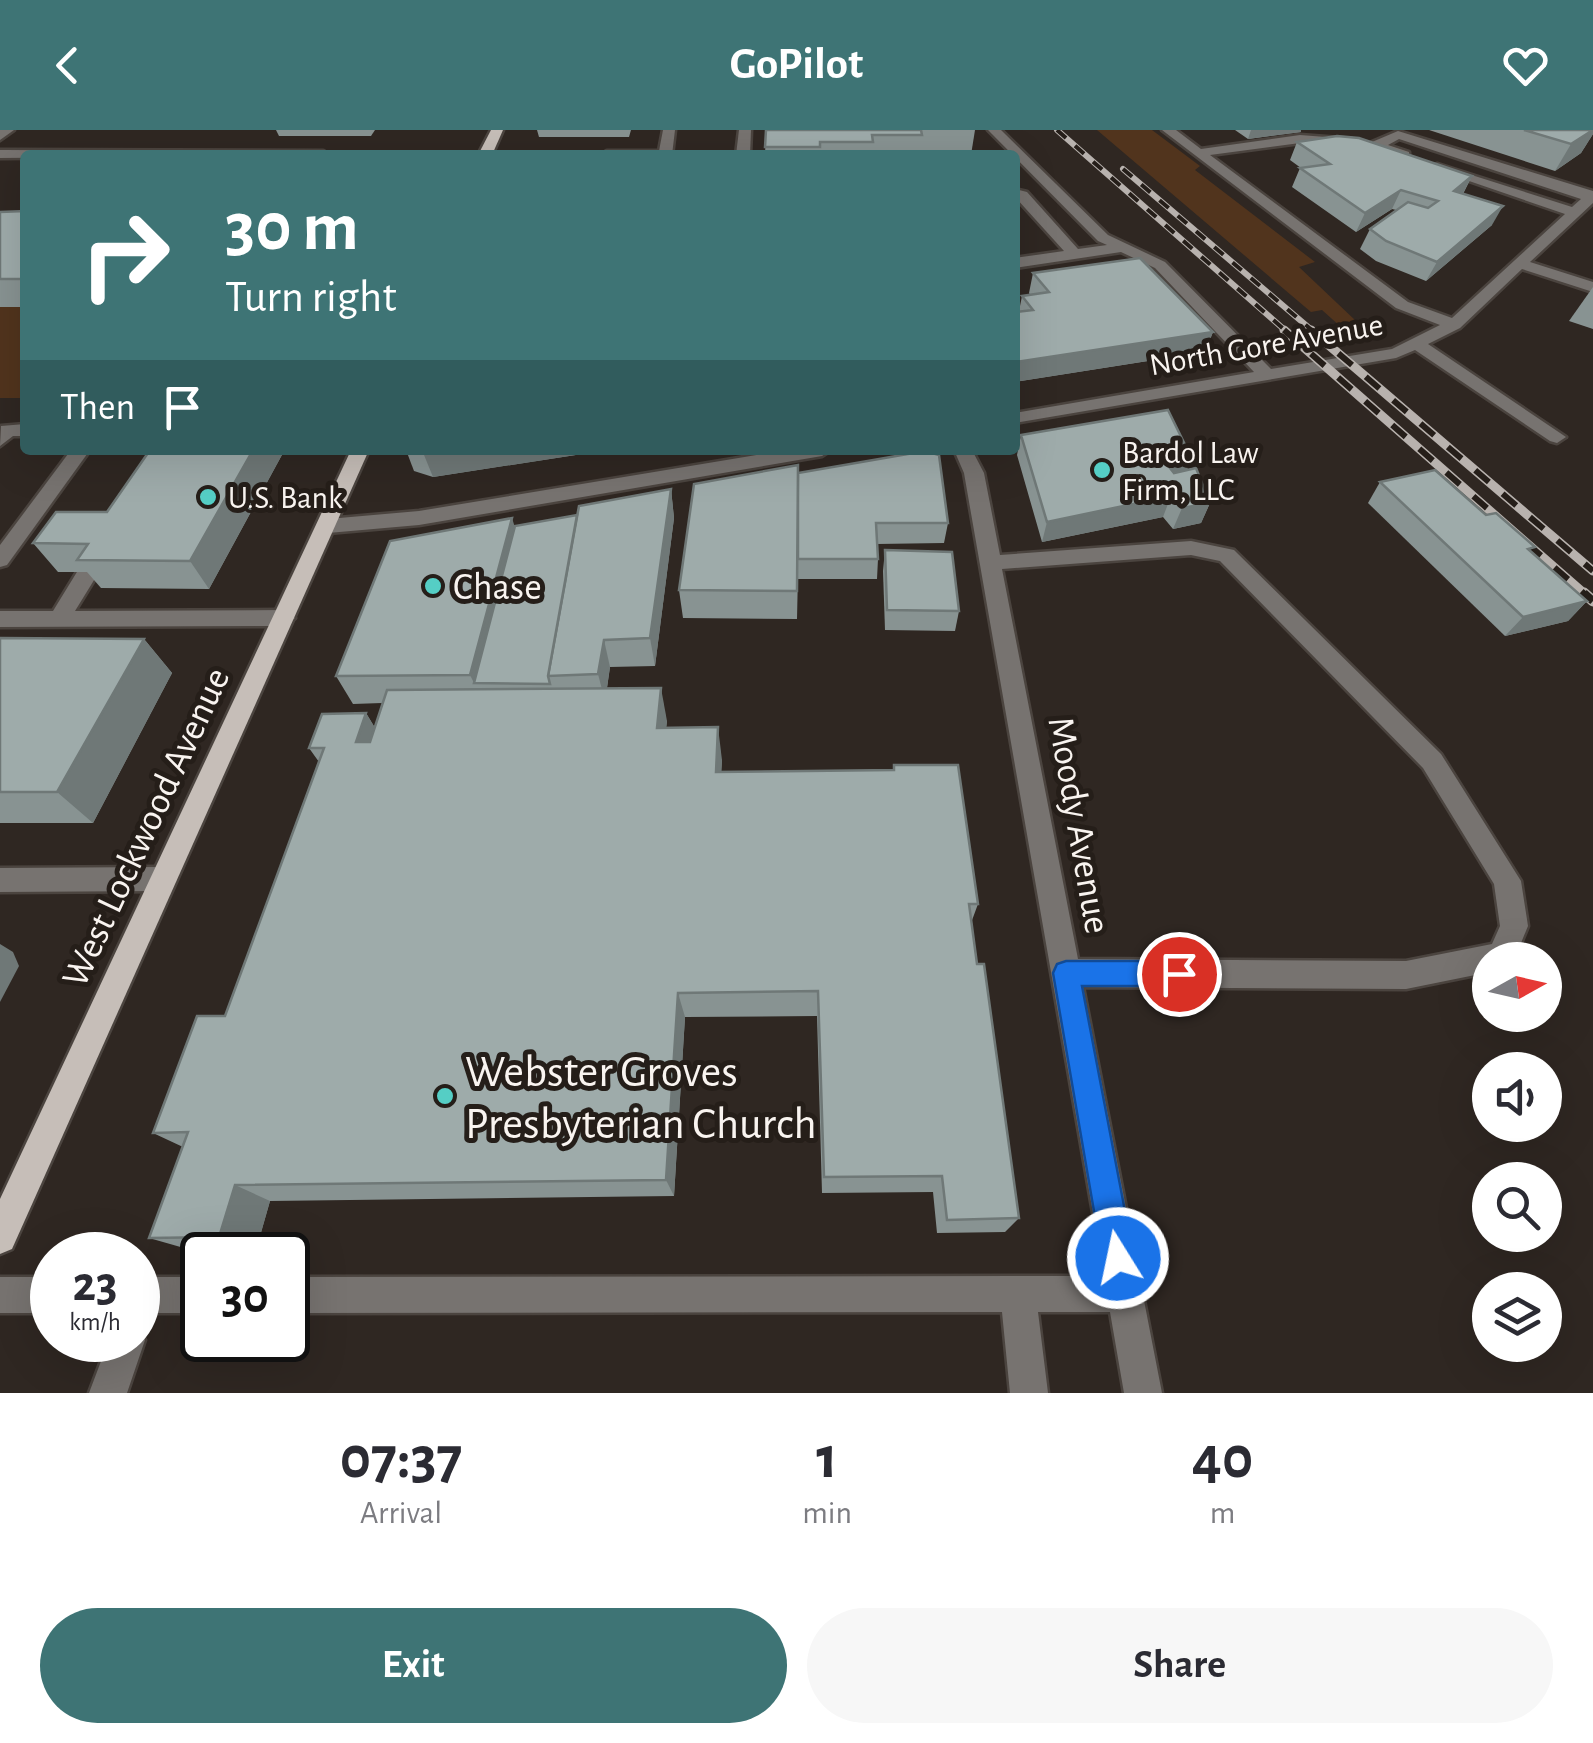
<!DOCTYPE html>
<html lang="en">
<head>
<meta charset="utf-8">
<style>
  :root { --surface:#fff; --page:#f7f7f7; --text:#2b2b33; --muted:#7c7c81; --accent:#3e7475 }
  body { margin:0; font-family:"Alegreya Sans",sans-serif; background:var(--page); color:var(--text); height:100vh; display:flex; flex-direction:column; font-size:38px; white-space:nowrap }
  * { box-sizing:border-box; margin:0 }
  p { font-size:32px; color:var(--muted) }
  .icon { flex:none; width:55px; height:55px; fill:none; stroke:currentColor; stroke-width:2; stroke-linecap:round; stroke-linejoin:round }
  .map { position:relative; height:1263px; overflow:hidden }
  .drawer { display:flex; flex-direction:column; background:var(--surface); flex:1 }
  .drawer>* { flex:none }
  .hud { position:absolute; left:20px; top:20px; width:1000px; height:305px; border-radius:10px; box-shadow:0 10px 40px #0002; background:#3e7475; color:#fff; overflow:hidden }
  .needle { width:65px; rotate:82deg }
  .tools { position:absolute; left:1472px; top:812px; display:grid; gap:20px }
  .tools a { display:grid; place-items:center; width:90px; height:90px; border-radius:50%; background:var(--surface); box-shadow:0 10px 40px #0002; font-size:50px }
  .speed { position:absolute; left:30px; top:1102px; display:flex; gap:20px; font-size:50px; font-weight:700; text-align:center }
  .speed>* { display:grid; place-content:center; width:130px; height:130px; border-radius:50%; background:var(--surface); box-shadow:0 10px 40px #0002; line-height:1 }
  .speed small { font-size:25px; font-weight:400 }
  .speed .limit { border:5px solid #111; border-radius:15px; background:#fff; color:#111 }
  .pin { position:absolute; display:grid; place-items:center; width:85px; height:85px; color:#fff; margin:-42px; border:5px solid #fff; border-radius:50%; box-shadow:0 2px 10px #0007 }
  .me { position:absolute; width:110px; margin:-55px; rotate:350deg; stroke-linejoin:round; filter:drop-shadow(0 0 8px #0008) }
  .turn { display:flex; align-items:center; gap:35px; height:210px; padding:0 40px; font-size:45px }
  .turn .icon { width:130px; height:130px; stroke-width:2.5 }
  .turn b { display:block; font-size:70px; line-height:85px }
  .then { display:flex; align-items:center; height:95px; padding:0 40px; background:#0003; gap:20px; font-size:38px }
  .eta { display:flex; justify-content:space-evenly; align-items:center; height:170px; text-align:center }
  .eta b { font-size:60px; font-weight:700; line-height:70px }
  .action { display:flex; gap:20px; margin-top:auto; padding:20px 40px }
  .action a { flex:1; height:115px; border-radius:60px; background:var(--accent); color:#fff; font-size:40px; font-weight:700; line-height:115px; text-align:center }
  .action a+a { background:var(--page); color:var(--text) }
  header { display:flex; justify-content:space-between; align-items:center; height:130px; padding:0 40px; background:var(--accent); color:#fff; font-size:45px; font-weight:700 }
  .map>svg:first-child { display:block }
</style>
</head>
<body>
<header><svg class="icon" aria-label="back" viewBox="0 0 24 24"><path d="M15 5l-7 7 7 7"/></svg>GoPilot<svg class="icon" aria-label="heart" viewBox="0 0 24 24"><path d="M12 20l-8-8c-3-5 5-10 8-4 3-6 11-1 8 4z"/></svg></header>
<div class="map">
<svg width="1593" height="1263" viewBox="0 0 1593 1263">
  <rect width="100%" height="100%" fill="#2f2722"/>
  <g fill="#51341d">
    <polygon points="1097,0 1152,0 1200,36 1195,40 1315,132 1299,137 1356,191 1341,197 1322,180 1311,182"/>
    <polygon points="0,177 25,177 25,262 20,268 0,268"/>
  </g>
  <g fill="none" stroke-linecap="round" stroke-linejoin="round">
    <defs>
      <g id="minor">
        <polygon points="0,0 14,0 0,10"/>
        <polygon points="663,0 675,0 672,25 600,25 607,21 659,21"/>
        <polygon points="739,0 751,0 750,25 736,25"/>
        <polygon points="988,0 1001,0 1108,105 1165,132 1271,239 1392,219 1440,195 1396,178 1162,0 1176,0 1201,19 1300,5 1352,9 1353,12 1347,16 1300,13 1210,25 1408,172 1452,188 1565,84 1437,40 1437,34 1572,77 1581,69 1399,9 1388,15 1409,22 1409,28 1372,18 1372,12 1398,1 1593,61 1593,73 1530,132 1593,152 1593,162 1522,139 1460,198 1428,214 1566,307 1557,313 1550,311 1415,220 1396,228 1015,293 1015,283 1254,242 1155,138 1121,122 1015,138 1015,128 1064,121 1015,67 1015,59 1027,62 1078,119 1107,115 1098,111"/>
        <polygon points="0,20 323,21 330,25 0,28"/>
        <polygon points="25,294 25,306 13,306 0,316 1,296"/>
        <polygon points="71,320 90,320 7,435 0,437 0,415"/>
        <polygon points="787,320 831,320 822,326 419,395 328,403 318,396 328,389 419,381"/>
        <path d="M954,320H972L984,343L1000,425L1191,411L1234,420L1441,624L1521,751L1528,796L1514,830H1490V842L1406,859L1083,857L1162,1263H1124L1110,1182H1038L1048,1263H1010L1002,1182L288,1183V1147L1104,1146L964,343ZM1191,425L1220,431L1423,638L1494,754L1500,796L1492,814L1406,831L1078,829L1002,439Z"/>
        <polygon points="88,435 99,442 75,481 284,480 295,488 284,496 0,497 0,481 53,481 80,437"/>
        <polygon points="161,737 171,740 175,749 171,758 161,761 0,762 0,738"/>
        <rect x="0" y="1147" width="52" height="36"/>
        <rect x="138" y="1147" width="64" height="36"/>
        <polygon points="138,1196 145,1210 127,1263 89,1263 109,1210 138,1210"/>
      </g>
      <g id="major">
        <polygon points="491,0 503,0 492,25 478,25"/>
        <polygon points="351,320 369,320 12,1119 0,1124 0,1069"/>
      </g>
    </defs>
    <use href="#minor" stroke="#4b443f" stroke-width="5"/>
    <use href="#major" stroke="#4b443f" stroke-width="5"/>
    <use href="#minor" fill="#777370" fill-rule="evenodd"/>
    <use href="#major" fill="#c6beb8" fill-rule="evenodd"/>
    <defs>
      <g id="rail-far2">
        <polyline points="1057,0 1287,202"/>
        <polyline points="1123,39 1314,202"/>
      </g>
      <g id="rail-far1">
        <polyline points="1284,200 1587,466"/>
        <polyline points="1311,200 1593,441"/>
      </g>
      <polyline id="rail" points="1584,463 1593,471"/>
    </defs>
    <use href="#rail-far2" stroke="#b8b2ae" stroke-width="6"/>
    <use href="#rail-far1" stroke="#b8b2ae" stroke-width="9"/>
    <use href="#rail" stroke="#b8b2ae" stroke-width="11"/>
    <use href="#rail-far2" stroke="#251e19" stroke-width="4" stroke-dasharray="12" stroke-linecap="butt"/>
    <use href="#rail-far1" stroke="#251e19" stroke-width="6" stroke-dasharray="18" stroke-linecap="butt"/>
    <use href="#rail" stroke="#251e19" stroke-width="8" stroke-dasharray="22" stroke-linecap="butt"/>
  </g>
  <g fill="#889392">
    <polygon points="276,0 375,0 371,6 279,6"/>
    <polygon points="537,0 631,0 629,7 539,7"/>
    <polygon points="766,0 975,0 971,25 765,25"/>
    <polygon points="1235,0 1301,0 1301,2 1248,9"/>
    <polygon points="1429,0 1593,0 1593,4 1581,23 1555,41"/>
    <polygon points="1297,12 1472,46 1463,64 1492,95 1426,151 1376,131 1360,119 1370,99 1396,80 1392,79 1356,102 1292,57 1300,38 1301,38 1290,30"/>
    <polygon points="25,81 25,177 0,177 0,82"/>
    <polygon points="1033,143 1213,202 1205,222 1015,252 1015,180 1019,181 1022,166 1030,165 1029,163"/>
    <polygon points="1593,157 1593,199 1569,191"/>
    <polygon points="1021,305 1187,340 1210,373 1201,393 1173,399 1163,387 1042,412 1017,325"/>
    <polygon points="150,320 281,320 283,323 209,459 101,458 87,442 58,442 33,413 107,382"/>
    <polygon points="406,320 608,320 433,347 414,341"/>
    <polygon points="798,348 948,393 944,413 877,414 878,429 877,449 798,449 798,443 797,489 683,488 679,460"/>
    <polygon points="1380,352 1486,385 1587,471 1568,491 1505,506 1368,373"/>
    <polygon points="671,359 674,388 655,536 610,537 607,558 667,591 666,598 722,630 721,642 978,774 971,793 1019,1088 1005,1102 937,1103 933,1062 822,1063 817,886 685,887 674,1066 270,1071 256,1120 191,1120 149,1108 183,1017 153,1003 225,886 319,632 309,618 366,583 375,598 382,573 353,574 336,546 515,396 577,385"/>
    <polygon points="885,420 959,481 955,501 885,500 883,441"/>
    <polygon points="0,508 144,509 172,543 93,693 0,693"/>
  </g>
  <g fill="#6f7877">
    <polygon points="1251,0 1301,0 1301,2 1248,9"/>
    <polygon points="1593,0 1593,4 1581,23 1555,41 1571,14"/>
    <polygon points="1472,46 1462,65 1454,61"/>
    <polygon points="1401,60 1392,79 1356,102 1365,83"/>
    <polygon points="1503,76 1492,95 1426,151 1437,132"/>
    <polygon points="1213,202 1205,222 1015,252 1016,232"/>
    <polygon points="253,320 281,320 283,323 209,459 190,431"/>
    <polygon points="422,320 608,320 433,347"/>
    <polygon points="1192,329 1183,349 1158,354 1166,333"/>
    <polygon points="671,359 674,388 655,536 650,508"/>
    <polygon points="1171,366 1163,387 1042,412 1047,392"/>
    <polygon points="1210,373 1201,393 1173,399 1182,378"/>
    <polygon points="512,388 521,417 474,553 470,545"/>
    <polygon points="1587,471 1568,491 1505,506 1523,487"/>
    <polygon points="144,509 172,543 93,693 57,662"/>
    <polygon points="604,510 610,537 605,571 598,544"/>
    <polygon points="661,558 667,591 663,630 657,598"/>
    <polygon points="366,583 386,616 356,612"/>
    <polygon points="718,597 722,630 720,673 716,642"/>
    <polygon points="0,814 13,822 19,836 0,872"/>
    <polygon points="678,863 685,887 674,1066 666,1050"/>
    <polygon points="235,1055 270,1071 256,1120 219,1107"/>
  </g>
  <g fill="#9eabaa" stroke="#6f7877" stroke-width="2.5">
    <polygon points="766,0 921,0 922,5 872,5 873,12 820,12 820,17 765,17"/>
    <polygon points="1524,0 1593,0 1571,14"/>
    <polygon points="1337,6 1359,8 1472,46 1454,61 1503,76 1437,132 1386,111 1370,99 1408,72 1428,78 1438,71 1401,60 1365,83 1300,38 1330,34 1297,12"/>
    <polygon points="364,23 428,23 427,25 363,25"/>
    <polygon points="25,81 25,149 0,149 0,82"/>
    <polygon points="1140,128 1213,202 1016,232 1015,180 1016,182 1033,180 1022,166 1049,162 1033,143"/>
    <polygon points="1168,280 1192,329 1166,333 1174,343 1196,338 1210,373 1182,378 1171,366 1047,392 1021,305"/>
    <polygon points="150,320 253,320 190,431 77,430 88,414 33,413 56,382 107,382"/>
    <polygon points="925,321 939,325 948,393 876,393 878,429 798,429 798,343"/>
    <polygon points="798,335 797,461 679,460 694,354"/>
    <polygon points="1435,340 1486,385 1496,383 1535,417 1528,419 1587,471 1523,487 1380,352"/>
    <polygon points="671,359 650,508 604,510 598,544 548,546 579,376"/>
    <polygon points="577,385 548,546 550,554 474,553 515,396"/>
    <polygon points="512,388 470,545 336,546 390,411"/>
    <polygon points="885,420 952,422 959,481 887,480"/>
    <polygon points="0,508 144,509 57,662 0,662"/>
    <polygon points="661,558 657,598 718,597 716,642 894,640 894,635 958,635 978,774 969,774 977,834 984,834 1019,1088 947,1090 942,1046 824,1047 818,861 678,863 666,1050 235,1055 219,1107 149,1108 188,1002 153,1003 197,886 225,886 324,618 309,618 322,584 366,583 356,612 370,612 387,560"/>
  </g>
  <polygon fill="#1a73e8" stroke="#114b97" stroke-width="2.5" points="1066,831 1179,831 1189,835 1193,844 1189,853 1179,856 1082,856 1134,1128 1129,1139 1118,1144 1107,1139 1102,1128 1053,843 1057,834"/>
  <g fill="#55cec5" stroke="#251e19" stroke-width="4">
    <circle cx="1102" cy="340" r="10"/>
    <circle cx="208" cy="367" r="10"/>
    <circle cx="433" cy="456" r="10"/>
    <circle cx="445" cy="966" r="10"/>
  </g>
  <g text-anchor="middle" stroke-width="10" stroke-linejoin="round" paint-order="stroke">
    <g font-size="32" fill="#f9f4f0" stroke="#251e19">
      <text transform="translate(1266 214) rotate(-10)" y="11">North Gore Avenue</text>
    </g>
    <g font-size="32" fill="#f9f4f0" stroke="#251e19" text-anchor="start">
      <text x="1122" y="333">Bardol Law<tspan x="1122" dy="37">Firm, LLC</tspan></text>
      <text x="228" y="378">U.S. Bank</text>
    </g>
    <g font-size="38" fill="#f9f4f0" stroke="#251e19" text-anchor="start">
      <text x="453" y="469">Chase</text>
    </g>
    <g font-size="38" fill="#f9f4f0" stroke="#251e19">
      <text transform="translate(1080 695) rotate(80)" y="13">Moody Avenue</text>
      <text transform="translate(145 697) rotate(-65)" y="13">West Lockwood Avenue</text>
    </g>
    <g font-size="45" fill="#f9f4f0" stroke="#251e19" text-anchor="start">
      <text x="465" y="956">Webster Groves<tspan x="465" dy="52">Presbyterian Church</tspan></text>
    </g>
  </g>
</svg>
<div class="tools">
<a><svg class="needle" viewBox="-14 -14 28 28"><path d="M0-13l5 13h-10z" fill="#e53935"/><path d="M0 13l5-13h-10z" fill="#7c7c81"/></svg></a>
<a><svg class="icon" aria-label="sound" viewBox="0 0 24 24"><path d="M4 9h4l5-4v14l-5-4H4zM17 9q2 3 0 6"/></svg></a>
<a><svg class="icon" aria-label="search" viewBox="0 0 24 24"><circle cx="10" cy="10" r="6"/><path d="M15 15l6 6"/></svg></a>
<a><svg class="icon" aria-label="layers" viewBox="0 0 24 24"><path d="M12 4l9 5-9 5-9-5zM3 14l9 5 9-5"/></svg></a>
</div>
<div class="speed"><div>23<small>km/h</small></div><div class="limit">30</div></div>
<div class="pin" style="left:1179px;top:844px;background:#d93025"><svg class="icon" aria-label="arrive" viewBox="0 0 24 24"><path d="M6 21V4h12l-3 4 3 4H6"/></svg></div>
<svg class="me" style="left:1118px;top:1128px" viewBox="-20 -20 40 40"><circle r="17" fill="#1a73e8" stroke="#fff" stroke-width="3"/><path d="M0-11L8 9 0 5-8 9z" fill="#fff"/></svg>
<div class="hud">
<div class="turn"><svg class="icon" aria-label="right" viewBox="0 0 24 24"><path d="M7 20v-9h11M14 6l5 5-5 5"/></svg><div><b>30 m</b>Turn right</div></div>
<div class="then">Then<svg class="icon" aria-label="arrive" viewBox="0 0 24 24"><path d="M6 21V4h12l-3 4 3 4H6"/></svg></div>
</div>
</div>
<section class="drawer">
<div class="eta">
<div><b>07:37</b><p>Arrival</p></div>
<div><b>1</b><p>min</p></div>
<div><b>40</b><p>m</p></div>
</div>
<div class="action"><a>Exit</a><a>Share</a></div>
</section>
</body>
</html>
